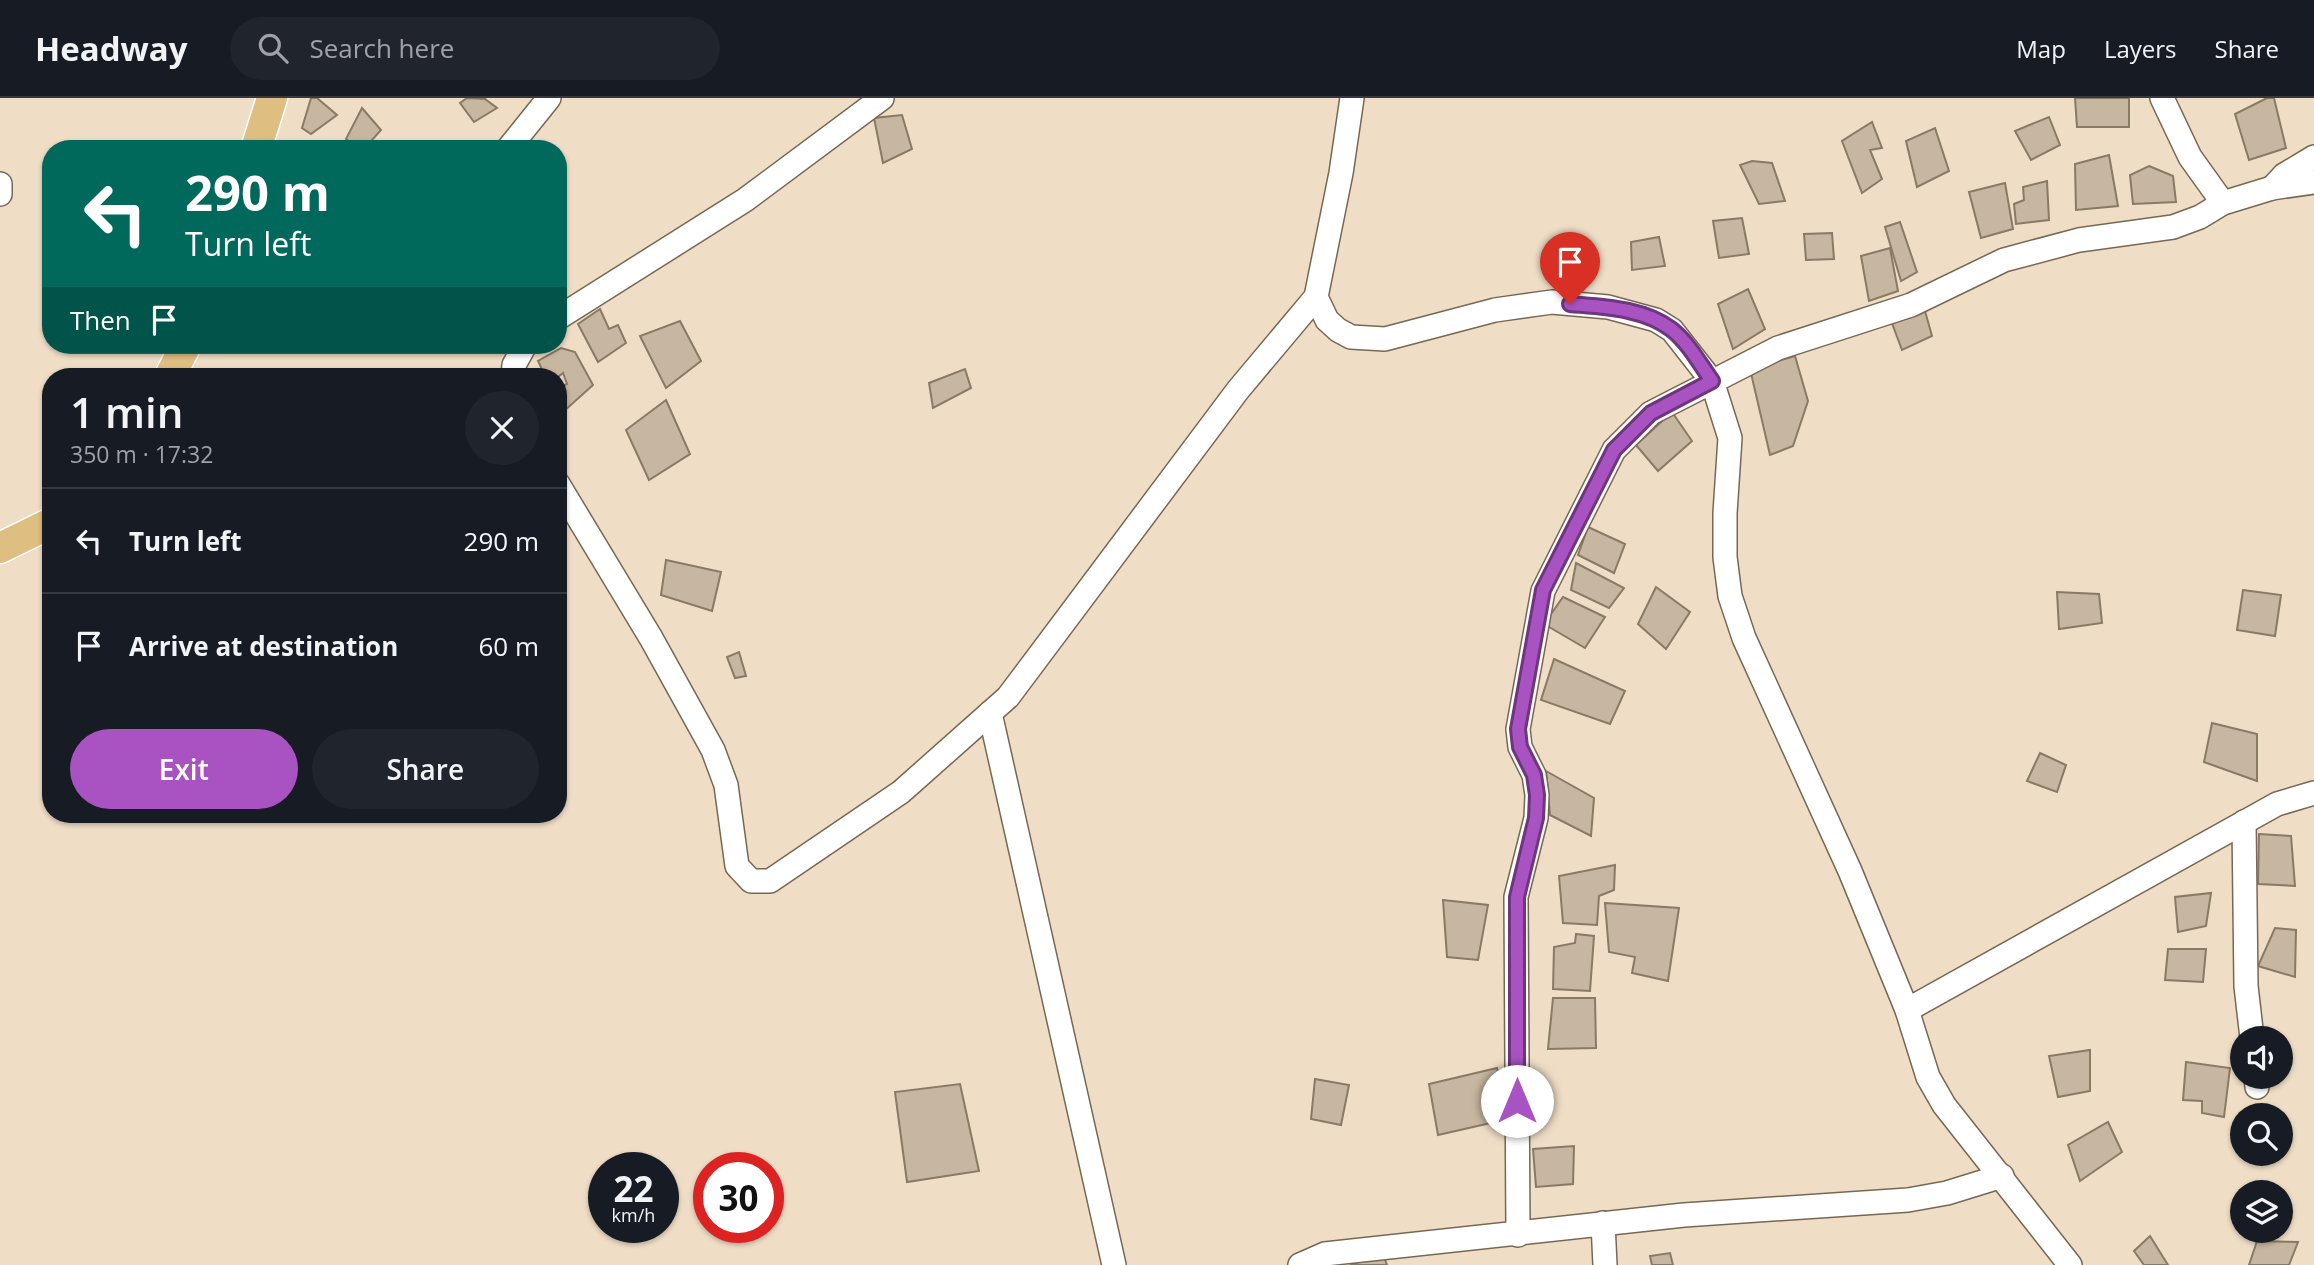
<!DOCTYPE html>
<html lang="en">
<head>
<meta charset="utf-8">
<style>
  :root { --surface:#171b24; --page:#20242c; --text:#f1f3f6; --muted:#9ea1a6; --line:#363941; --accent:#a953c2 }
  body { margin:0; font-family:"Open Sans",sans-serif; background:var(--page); color:var(--text); height:100vh; display:flex; flex-direction:column; font-size:26px; white-space:nowrap }
  * { box-sizing:border-box; margin:0 }
  p { font-size:23px; color:var(--muted) }
  .icon { flex:none; width:38px; height:38px; fill:none; stroke:currentColor; stroke-width:2; stroke-linecap:round; stroke-linejoin:round }
  .map { position:relative; flex:1; overflow:hidden }
  .drawer { position:absolute; left:42px; top:270px; width:525px; height:455px; display:flex; flex-direction:column; background:var(--surface); border-radius:28px; box-shadow:0 2px 5px #0004 }
  .drawer>* { flex:none }
  .banner { position:absolute; left:42px; top:42px; width:525px; height:214px; border-radius:28px; box-shadow:0 2px 5px #0004; background:#00695c; color:#fff; overflow:hidden }
  .controls { position:absolute; left:2230px; top:928px; display:grid; gap:14px }
  .controls a { display:grid; place-items:center; width:63px; height:63px; border-radius:50%; background:var(--surface); box-shadow:0 2px 5px #0004; font-size:35px }
  .speed { position:absolute; left:588px; top:1054px; display:flex; gap:14px; font-size:35px; font-weight:700; text-align:center }
  .speed>* { display:grid; place-content:center; width:91px; height:91px; border-radius:50%; background:var(--surface); box-shadow:0 2px 5px #0004; line-height:1 }
  .speed small { font-size:18px; font-weight:400 }
  .speed .limit { border:10px solid #d22; background:#fff; color:#111 }
  .pin { position:absolute; display:grid; place-items:center; width:60px; height:60px; color:#fff; margin:-72px -30px; border-radius:50% 50% 50% 0; rotate:-45deg; box-shadow:0 0 7px #0007 }
  .pin .icon { rotate:45deg }
  .me { position:absolute; width:77px; margin:-38px; rotate:0deg; stroke-linejoin:round; filter:drop-shadow(0 0 5px #0008) }
  .turn { display:flex; align-items:center; gap:24px; height:147px; padding:0 28px; font-size:32px }
  .turn .icon { width:91px; height:91px; stroke-width:2.5 }
  .turn b { display:block; font-size:49px; line-height:60px }
  .then { display:flex; align-items:center; height:66px; padding:0 28px; background:#0003; gap:14px; font-size:26px }
  .round { display:grid; place-items:center; flex:none; width:74px; height:74px; border-radius:37px; background:var(--page) }
  .summary { display:flex; align-items:center; justify-content:space-between; height:119px; padding:0 28px }
  h1 { font-size:42px; font-weight:600; line-height:52px }
  .primary-button { display:flex; gap:14px; margin-top:auto; padding:14px 28px }
  .primary-button a { flex:1; height:80px; border-radius:42px; background:var(--accent); color:#fff; font-size:28px; font-weight:600; line-height:80px; text-align:center }
  .primary-button a+a { background:var(--page); color:var(--text) }
  ul { padding:0; list-style:none }
  li { display:flex; align-items:center; gap:21px; height:105px; padding:0 28px; border-top:2px solid var(--line) }
  li div { flex:1 }
  li b { display:block; font-size:26px }
  li em { font-style:normal }
  header { display:flex; align-items:center; gap:42px; box-sizing:border-box; height:98px; padding:0 35px; background:var(--surface); border-bottom:2px solid var(--line) }
  header strong { font-size:33px }
  nav { display:flex; gap:38px; margin-inline-start:auto; font-size:24px }
  .search { width:490px; height:63px; background:var(--page); display:flex; align-items:center; gap:18px; box-sizing:border-box; padding:0 24px; border-radius:38px; color:var(--muted); font-size:26px }
  .map>svg:first-child { display:block }
</style>
</head>
<body>
<header>
<strong>Headway</strong>
<div class="search"><svg class="icon" aria-label="search" viewBox="0 0 24 24"><circle cx="10" cy="10" r="6"/><path d="M15 15l6 6"/></svg>Search here</div>
<nav><a>Map</a><a>Layers</a><a>Share</a></nav>
</header>
<div class="map">
<svg width="2314" height="1167" viewBox="0 0 2314 1167">
  <rect width="100%" height="100%" fill="#efddc6"/>
  <g fill="#c7b6a0" stroke="#897a64" stroke-width="2">
    <polygon points="311,0 317,0 337,17 311,36 302,30"/>
    <polygon points="467,0 485,1 497,10 474,24 460,5"/>
    <polygon points="2075,0 2129,0 2129,29 2077,29"/>
    <polygon points="2267,0 2274,0 2286,50 2249,62 2235,16"/>
    <polygon points="362,10 381,32 364,51 359,51 346,41"/>
    <polygon points="902,17 912,51 883,65 874,20"/>
    <polygon points="2049,19 2060,47 2031,62 2015,33"/>
    <polygon points="1872,24 1882,50 1870,52 1882,81 1862,95 1842,43"/>
    <polygon points="1935,30 1949,73 1917,89 1906,43"/>
    <polygon points="2109,57 2118,108 2076,112 2075,66"/>
    <polygon points="1752,63 1772,65 1785,103 1759,106 1740,67"/>
    <polygon points="2149,68 2173,78 2176,104 2133,106 2130,77"/>
    <polygon points="2047,83 2049,122 2016,126 2014,106 2024,102 2023,89"/>
    <polygon points="2005,85 2013,131 1981,140 1969,94"/>
    <polygon points="1742,120 1749,156 1719,160 1713,123"/>
    <polygon points="1900,124 1917,174 1901,183 1885,129"/>
    <polygon points="1832,135 1834,161 1806,162 1804,136"/>
    <polygon points="1659,139 1665,168 1632,172 1631,144"/>
    <polygon points="1890,150 1898,193 1869,203 1861,158"/>
    <polygon points="1748,191 1765,231 1733,251 1718,206"/>
    <polygon points="600,211 609,231 618,227 626,245 598,264 578,226"/>
    <polygon points="1925,213 1932,238 1902,252 1890,220"/>
    <polygon points="680,223 701,263 666,290 640,238"/>
    <polygon points="561,250 575,254 593,287 563,314 558,305 558,290 567,286 563,275 558,279 545,278 538,263"/>
    <polygon points="1795,258 1808,303 1793,348 1770,357 1750,271"/>
    <polygon points="965,271 971,290 933,310 929,285"/>
    <polygon points="666,302 690,356 649,382 626,332"/>
    <polygon points="1672,314 1692,343 1658,373 1636,347"/>
    <polygon points="1588,429 1625,446 1614,475 1578,457"/>
    <polygon points="666,462 721,474 712,513 661,497"/>
    <polygon points="1576,465 1624,490 1609,510 1571,492"/>
    <polygon points="1656,489 1690,514 1666,551 1638,526"/>
    <polygon points="2243,492 2281,497 2275,538 2237,532"/>
    <polygon points="2057,494 2099,496 2102,525 2059,531"/>
    <polygon points="1563,499 1605,519 1585,550 1544,526"/>
    <polygon points="739,554 746,578 735,580 727,559"/>
    <polygon points="1554,561 1625,593 1610,626 1541,602"/>
    <polygon points="2212,625 2257,636 2257,683 2204,664"/>
    <polygon points="2040,655 2066,667 2057,694 2027,683"/>
    <polygon points="1546,673 1594,700 1591,738 1550,717"/>
    <polygon points="2259,736 2291,738 2295,788 2258,786"/>
    <polygon points="1615,767 1614,792 1599,798 1597,827 1563,825 1559,778"/>
    <polygon points="2211,795 2206,828 2178,834 2175,799"/>
    <polygon points="1443,802 1488,807 1478,862 1447,859"/>
    <polygon points="1605,805 1679,810 1668,883 1632,875 1635,859 1609,854"/>
    <polygon points="2275,830 2296,832 2295,879 2258,868"/>
    <polygon points="1576,836 1594,838 1590,893 1553,891 1554,849 1575,845"/>
    <polygon points="2168,851 2206,851 2203,884 2165,882"/>
    <polygon points="1553,900 1595,900 1596,950 1548,951"/>
    <polygon points="2090,952 2090,993 2058,999 2049,958"/>
    <polygon points="2186,964 2230,970 2224,1019 2202,1015 2202,1003 2183,1002"/>
    <polygon points="1497,970 1504,999 1488,1004 1495,1024 1438,1037 1429,986"/>
    <polygon points="1315,981 1349,987 1341,1027 1311,1021"/>
    <polygon points="960,986 979,1073 907,1084 895,994"/>
    <polygon points="2108,1024 2122,1054 2080,1083 2068,1047"/>
    <polygon points="1574,1048 1573,1086 1536,1089 1533,1051"/>
    <polygon points="2150,1138 2168,1167 2144,1167 2134,1153"/>
    <polygon points="2257,1143 2298,1144 2289,1167 2249,1167"/>
    <polygon points="1670,1155 1673,1167 1652,1167 1650,1158"/>
    <polygon points="1383,1156 1387,1167 1350,1167"/>
  </g>
  <g fill="none" stroke-linecap="round" stroke-linejoin="round">
    <defs>
      <g id="minor">
        <polyline points="1352,0 1341,75 1316,199 1327,222 1338,232 1351,239 1385,241 1495,212 1552,204 1608,209 1656,222 1672,232 1712,283 1730,340 1725,415 1725,459 1730,498 1744,540 1850,773 1907,912 1928,979 1944,1007 2070,1167"/>
        <polyline points="2162,0 2190,59 2223,105"/>
        <polyline points="508,51 549,0"/>
        <polyline points="0,86 0,96"/>
        <polyline points="2272,90 2284,77 2314,59"/>
        <polyline points="558,220 745,102 882,0"/>
        <polyline points="513,278 514,267 525,247"/>
        <polyline points="558,386 651,540 713,652 726,687 737,768 751,783 770,783 901,694 1008,599 1238,292 1316,199"/>
        <polyline points="990,615 1114,1167"/>
        <polyline points="2244,724 2246,888 2252,940"/>
        <polyline points="1907,912 2277,706 2314,695"/>
        <polyline points="2256,978 2257,989"/>
        <polyline points="1603,1125 1605,1167"/>
        <polyline points="1518,1137 1516,799 1536,720 1537,697 1534,677 1520,649 1518,631 1543,493 1614,352 1651,315 1778,250 1911,207 2004,162 2079,142 2173,129 2200,119 2223,105 2272,90 2314,84"/>
        <polyline points="1300,1167 1325,1156 1684,1117 1908,1102 1947,1095 2002,1078"/>
      </g>
      <g id="major">
        <polyline points="256,51 272,0"/>
        <polyline points="170,278 186,247"/>
        <polyline points="0,450 51,425"/>
      </g>
    </defs>
    <use href="#minor" stroke="#776853" stroke-width="26"/>
    <use href="#major" stroke="#fff" stroke-width="33"/>
    <use href="#minor" stroke="#fff" stroke-width="23"/>
    <use href="#major" stroke="#dfbe82" stroke-width="30"/>
  </g>
  <g fill="none" stroke-linecap="round" stroke-linejoin="round">
    <defs>
      <path id="route" d="M1517,1003V799L1536,720L1537,697L1534,677L1520,649L1518,631L1543,492L1614,352L1651,315L1712,283C1700,266 1688,244 1671,231C1643,210 1604,209 1570,206"/>
    </defs>
    <use href="#route" stroke="#6e367e" stroke-width="18"/>
    <use href="#route" stroke="#a953c2" stroke-width="12"/>
  </g>
</svg>
<div class="controls">
<a><svg class="icon" aria-label="sound" viewBox="0 0 24 24"><path d="M4 9h4l5-4v14l-5-4H4zM17 9q2 3 0 6"/></svg></a>
<a><svg class="icon" aria-label="search" viewBox="0 0 24 24"><circle cx="10" cy="10" r="6"/><path d="M15 15l6 6"/></svg></a>
<a><svg class="icon" aria-label="layers" viewBox="0 0 24 24"><path d="M12 4l9 5-9 5-9-5zM3 14l9 5 9-5"/></svg></a>
</div>
<div class="speed"><div>22<small>km/h</small></div><div class="limit">30</div></div>
<div class="pin" style="left:1570px;top:206px;background:#d93025"><svg class="icon" aria-label="arrive" viewBox="0 0 24 24"><path d="M6 21V4h12l-3 4 3 4H6"/></svg></div>
<svg class="me" style="left:1517px;top:1003px" viewBox="-20 -20 40 40"><circle r="19" fill="#fff"/><path d="M0-13L10 11 0 6-10 11z" fill="#a953c2"/></svg>
<div class="banner">
<div class="turn"><svg class="icon" aria-label="left" viewBox="0 0 24 24"><path d="M17 20v-9H6M10 6l-5 5 5 5"/></svg><div><b>290 m</b>Turn left</div></div>
<div class="then">Then<svg class="icon" aria-label="arrive" viewBox="0 0 24 24"><path d="M6 21V4h12l-3 4 3 4H6"/></svg></div>
</div>
<section class="drawer">
<div class="summary"><div><h1>1 min</h1><p>350 m · 17:32</p></div><a class="round"><svg class="icon" aria-label="close" viewBox="0 0 24 24"><path d="M6 6l12 12M18 6L6 18"/></svg></a></div>
<ul>
<li><svg class="icon" aria-label="left" viewBox="0 0 24 24"><path d="M17 20v-9H6M10 6l-5 5 5 5"/></svg><div><b>Turn left</b></div><em>290 m</em></li>
<li><svg class="icon" aria-label="arrive" viewBox="0 0 24 24"><path d="M6 21V4h12l-3 4 3 4H6"/></svg><div><b>Arrive at destination</b></div><em>60 m</em></li>
</ul>
<div class="primary-button"><a>Exit</a><a>Share</a></div>
</section>
</div>
</body>
</html>
